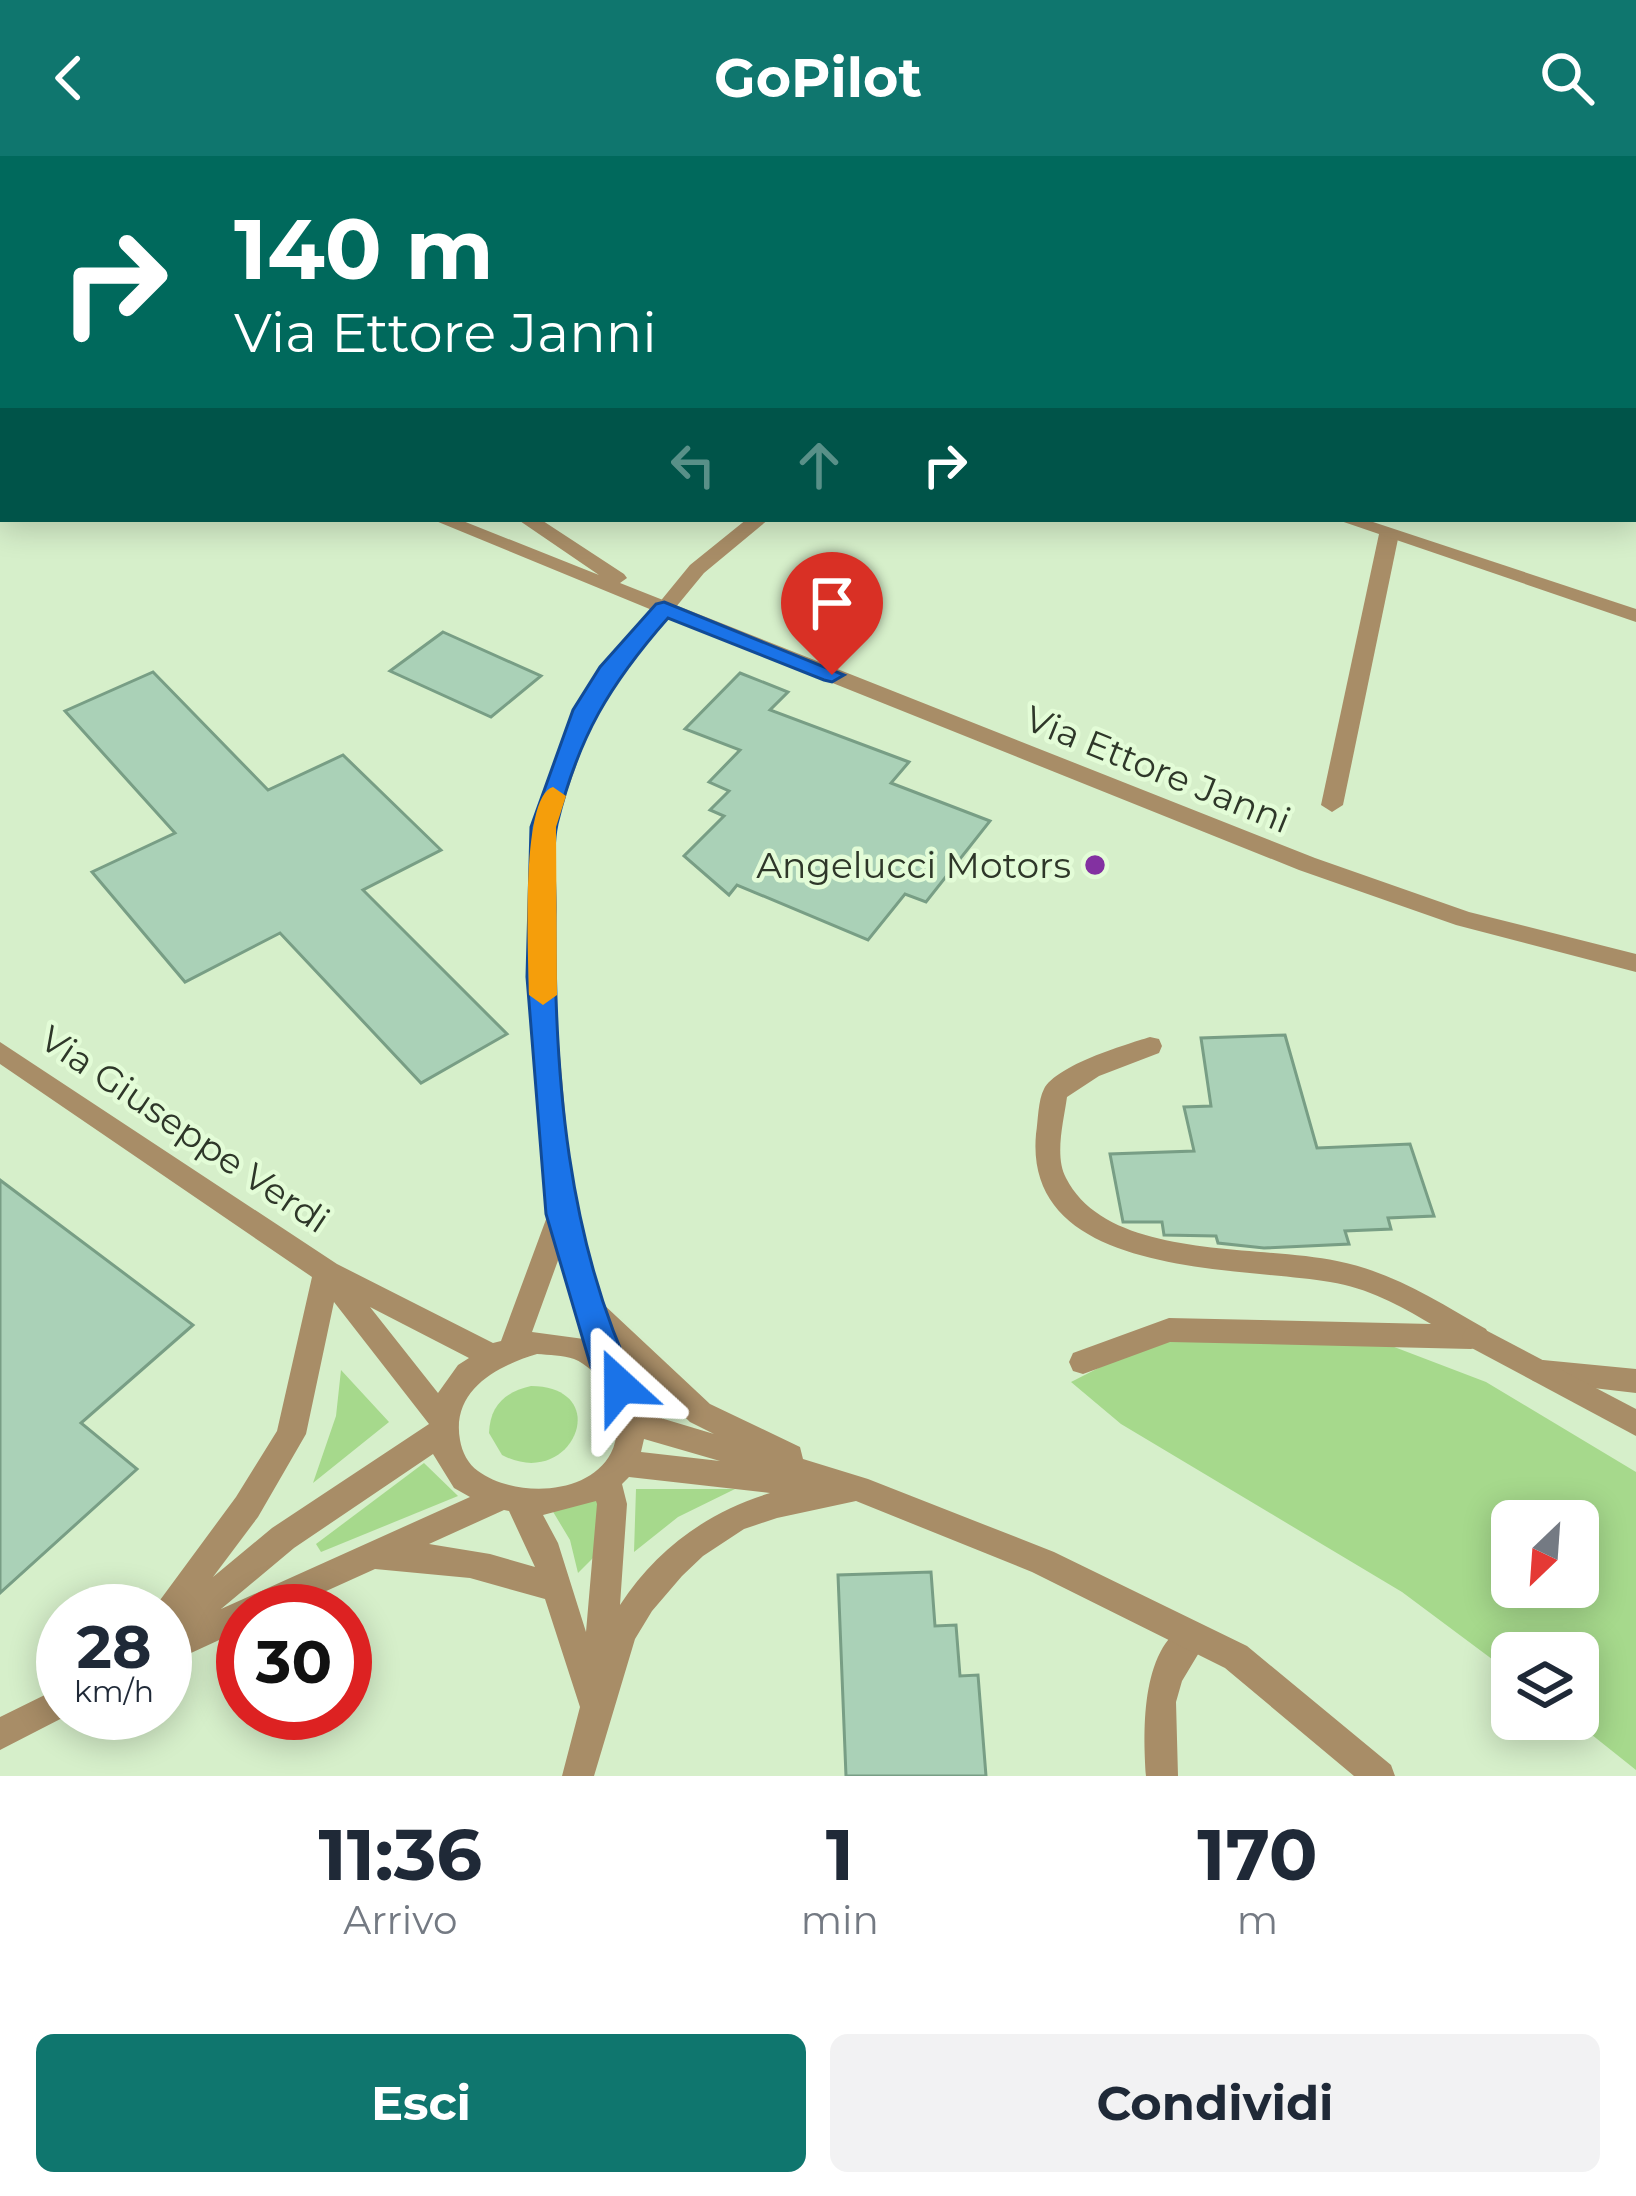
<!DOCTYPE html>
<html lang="it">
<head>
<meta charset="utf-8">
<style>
  :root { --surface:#fff; --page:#f2f2f3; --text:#1f2937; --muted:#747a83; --accent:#0f766e }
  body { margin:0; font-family:Montserrat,sans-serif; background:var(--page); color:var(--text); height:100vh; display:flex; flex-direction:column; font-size:45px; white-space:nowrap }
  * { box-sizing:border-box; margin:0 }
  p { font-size:39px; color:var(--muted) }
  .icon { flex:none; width:66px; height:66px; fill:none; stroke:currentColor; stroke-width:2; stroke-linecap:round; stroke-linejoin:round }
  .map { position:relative; height:1620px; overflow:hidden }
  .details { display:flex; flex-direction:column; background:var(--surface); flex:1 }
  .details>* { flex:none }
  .hud { position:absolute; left:0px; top:0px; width:1638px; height:366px; box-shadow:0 6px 30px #0003; background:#00695c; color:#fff; overflow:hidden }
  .needle { width:78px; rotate:205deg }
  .buttons { position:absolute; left:1491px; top:1344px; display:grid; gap:24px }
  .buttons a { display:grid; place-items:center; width:108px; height:108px; border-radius:18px; background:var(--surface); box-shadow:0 6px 30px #0003; font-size:60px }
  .speed { position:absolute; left:36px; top:1428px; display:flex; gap:24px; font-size:60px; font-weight:700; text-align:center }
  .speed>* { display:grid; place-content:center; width:156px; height:156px; border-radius:50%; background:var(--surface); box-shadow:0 6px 30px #0003; line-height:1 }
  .speed small { font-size:30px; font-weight:400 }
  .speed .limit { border:18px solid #d22; background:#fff; color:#111 }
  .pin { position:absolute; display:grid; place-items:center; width:102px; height:102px; color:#fff; margin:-123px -51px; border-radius:50% 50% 50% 0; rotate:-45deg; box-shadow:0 0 12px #0007 }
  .pin .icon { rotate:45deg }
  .me { position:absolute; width:132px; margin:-66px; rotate:336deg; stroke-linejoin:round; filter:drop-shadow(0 0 9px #0008) }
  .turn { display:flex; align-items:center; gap:42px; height:252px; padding:0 36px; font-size:54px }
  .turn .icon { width:156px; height:156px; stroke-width:2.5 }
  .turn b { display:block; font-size:84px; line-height:102px }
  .lanes { display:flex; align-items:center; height:114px; padding:0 36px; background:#0003; justify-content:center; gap:60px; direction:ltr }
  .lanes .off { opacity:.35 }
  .eta { display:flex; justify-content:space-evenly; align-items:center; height:204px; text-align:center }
  .eta b { font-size:72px; font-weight:700; line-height:84px }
  .primary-button { display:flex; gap:24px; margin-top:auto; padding:24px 36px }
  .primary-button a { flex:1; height:138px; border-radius:18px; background:var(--accent); color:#fff; font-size:48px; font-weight:700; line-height:138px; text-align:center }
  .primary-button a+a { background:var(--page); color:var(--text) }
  header { display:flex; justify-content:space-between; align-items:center; height:156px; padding:0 36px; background:var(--accent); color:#fff; font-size:54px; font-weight:700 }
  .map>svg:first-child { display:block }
</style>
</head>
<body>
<header><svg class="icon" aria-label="back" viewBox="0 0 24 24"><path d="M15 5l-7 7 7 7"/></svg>GoPilot<svg class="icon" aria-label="search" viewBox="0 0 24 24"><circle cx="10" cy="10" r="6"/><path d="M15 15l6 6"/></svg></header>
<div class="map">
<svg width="1636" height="1620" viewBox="0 0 1636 1620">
  <rect width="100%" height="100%" fill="#d6efca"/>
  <g fill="#a6d98c" fill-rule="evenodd">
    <polygon points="248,0 877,0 891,3 242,3"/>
    <path d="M1174,1182L1389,1189L1486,1226L1636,1316V1614L1572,1563H1578V1497H1512V1518L1402,1436L1121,1268L1071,1226L1124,1199ZM1512,1365H1578V1431H1512Z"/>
    <polygon points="341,1214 389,1266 313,1327 336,1260"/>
    <path d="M531,1230C616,1231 572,1336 502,1299L489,1277C490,1249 505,1236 531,1230Z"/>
    <polygon points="424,1307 458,1340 321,1396 316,1388"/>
    <polygon points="636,1333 735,1333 678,1361 634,1396"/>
    <polygon points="598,1344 598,1397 578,1417 570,1384 549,1349"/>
  </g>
  <g fill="#aad1b7" stroke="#789e85" stroke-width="3">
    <polygon points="443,476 541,520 491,561 390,515"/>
    <polygon points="153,516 268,634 343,599 441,694 363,734 507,878 421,927 280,777 185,826 92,716 175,677 65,555"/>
    <polygon points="740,517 788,536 770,554 909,606 891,627 990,665 926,746 905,738 868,784 737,729 729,739 684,700 724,660 710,654 729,635 709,626 740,594 685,573"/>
    <polygon points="1285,879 1317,992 1410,988 1434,1060 1388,1062 1391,1073 1345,1075 1349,1088 1264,1092 1218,1087 1216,1080 1164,1079 1162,1066 1123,1066 1110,998 1194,995 1184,951 1211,950 1201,882"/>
    <polygon points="0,1024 193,1169 81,1267 137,1313 0,1437"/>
    <polygon points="931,1416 935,1470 956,1469 960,1520 978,1519 986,1620 846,1620 838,1419"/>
  </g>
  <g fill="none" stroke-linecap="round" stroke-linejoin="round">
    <g fill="#a88d67" fill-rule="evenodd">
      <polygon points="747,363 769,363 704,417 671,457 657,457 654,453 690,409"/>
      <polygon points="1389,372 1399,378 1343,649 1332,656 1321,649 1379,378"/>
      <path d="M1150,881L1159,883L1162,890L1159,897L1099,920L1067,941C1064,964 1054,1000 1066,1022C1108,1105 1259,1088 1337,1105C1393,1116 1437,1145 1486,1173L1490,1181L1486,1189L1471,1193L1170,1186L1083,1218L1073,1215L1069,1206L1073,1197L1169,1162L1431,1168C1399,1149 1368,1132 1330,1126C1237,1110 1023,1122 1036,978C1038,965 1038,944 1044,933C1057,909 1124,889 1150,881Z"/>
      <polygon points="1543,1204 1636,1213 1636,1237 1533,1225 1529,1216 1533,1207"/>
      <path d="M1193,1465L1204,1470L1209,1480L1182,1525L1176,1546L1178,1620H1146C1143,1574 1140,1486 1193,1465Z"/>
    </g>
    <g fill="#a88d67" fill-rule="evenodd">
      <polygon points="920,0 946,0 949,3 923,3"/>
      <polygon points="0,12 3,13 3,24 0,23"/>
      <rect x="1635" y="106" width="1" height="10"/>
      <polygon points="0,176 3,177 3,187 0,186"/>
      <path d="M431,363H458L599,419L517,363H540L624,418L627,422L620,427L1315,702L1469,756L1636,798V816L1456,769L1299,714L668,461L617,520L596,554L554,672L553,821L574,1058L601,1146L710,1248L800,1291L803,1303L868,1323L1054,1396L1247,1490L1391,1609L1395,1620H1354L1225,1512L1032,1416L856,1345L777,1362L744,1373L703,1400L682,1420L652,1455L635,1483L594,1620H562L580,1551L545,1443L470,1422L375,1413L282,1455H243V1473L165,1509V1455H152L236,1341L277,1275L312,1121L0,908V886L337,1108L493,1187L501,1185L548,1058L529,821L532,672L574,554L602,511L652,454ZM560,1099L584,1183L532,1176ZM334,1146L429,1268L272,1372L213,1421L258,1361L306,1278ZM370,1151L469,1202L458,1209L438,1237ZM616,1195L690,1266L714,1278L644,1257ZM537,1198C549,1199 563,1199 574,1203C606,1216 627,1266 611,1297C588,1341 513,1341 478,1315C468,1308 462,1296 460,1284C451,1234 497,1210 537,1198ZM644,1283L720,1305L641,1296ZM433,1298L454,1332L470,1341L221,1453L294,1392ZM629,1321L770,1337C707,1356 656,1394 620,1449L627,1348L622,1328ZM596,1345L597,1348L586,1476L558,1387L543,1359ZM504,1354L509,1355L535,1411L490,1398L429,1388Z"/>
      <polygon points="1335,363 1364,363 1636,453 1636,466"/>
      <polygon points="1476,1169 1636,1253 1636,1280 1466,1189 1462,1181 1466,1173"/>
      <polygon points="63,1530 63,1557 72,1557 0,1594 0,1561"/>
    </g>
  </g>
  <path fill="#1a73e8" stroke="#114b97" stroke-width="3" d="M664,446L844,519L832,526L824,524L668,462C610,528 578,581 557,668C551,696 556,730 555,759C554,918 567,1087 637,1230L632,1240L620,1244L609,1240L591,1211L546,1058L527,821L531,671L573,554L600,511L656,448Z"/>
  <path fill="#f59e0b" d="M553,631L566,640L556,671L557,839L543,849L529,839C529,803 519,641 553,631Z"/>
  <circle fill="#8331a1" stroke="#e3fcd7" stroke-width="4.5" cx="1095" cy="709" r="12"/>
  <g text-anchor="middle" stroke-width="9" stroke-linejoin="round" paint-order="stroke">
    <g font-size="36" fill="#2e3729" stroke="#e3fcd7">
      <text transform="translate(1158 613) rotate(22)" y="13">Via Ettore Janni</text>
      <text transform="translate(185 973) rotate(34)" y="13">Via Giuseppe Verdi</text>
    </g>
    <g font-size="36" fill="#2e3729" stroke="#e3fcd7" text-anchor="end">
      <text x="1071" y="722">Angelucci Motors</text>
    </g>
  </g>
</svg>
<div class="buttons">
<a><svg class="needle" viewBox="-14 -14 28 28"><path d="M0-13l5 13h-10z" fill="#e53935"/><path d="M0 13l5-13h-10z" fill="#747a83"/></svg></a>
<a><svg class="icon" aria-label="layers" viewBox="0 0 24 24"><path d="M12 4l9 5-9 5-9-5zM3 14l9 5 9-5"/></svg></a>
</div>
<div class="speed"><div>28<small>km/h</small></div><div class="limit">30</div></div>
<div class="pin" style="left:832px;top:519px;background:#d93025"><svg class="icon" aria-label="arrive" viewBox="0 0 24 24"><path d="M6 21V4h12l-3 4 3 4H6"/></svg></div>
<svg class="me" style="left:620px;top:1230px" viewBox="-20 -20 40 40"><path d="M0-17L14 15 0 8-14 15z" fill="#1a73e8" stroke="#fff" stroke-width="4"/></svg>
<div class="hud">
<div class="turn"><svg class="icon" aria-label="right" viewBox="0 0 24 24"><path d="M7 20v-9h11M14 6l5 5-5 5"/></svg><div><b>140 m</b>Via Ettore Janni</div></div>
<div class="lanes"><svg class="icon off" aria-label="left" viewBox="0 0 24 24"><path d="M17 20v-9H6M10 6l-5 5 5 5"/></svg><svg class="icon off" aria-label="ahead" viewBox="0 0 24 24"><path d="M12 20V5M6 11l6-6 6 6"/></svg><svg class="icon" aria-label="right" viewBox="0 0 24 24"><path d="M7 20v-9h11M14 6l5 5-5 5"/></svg></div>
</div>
</div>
<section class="details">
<div class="eta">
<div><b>11:36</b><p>Arrivo</p></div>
<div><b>1</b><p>min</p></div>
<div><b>170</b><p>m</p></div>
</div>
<div class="primary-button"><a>Esci</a><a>Condividi</a></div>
</section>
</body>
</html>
